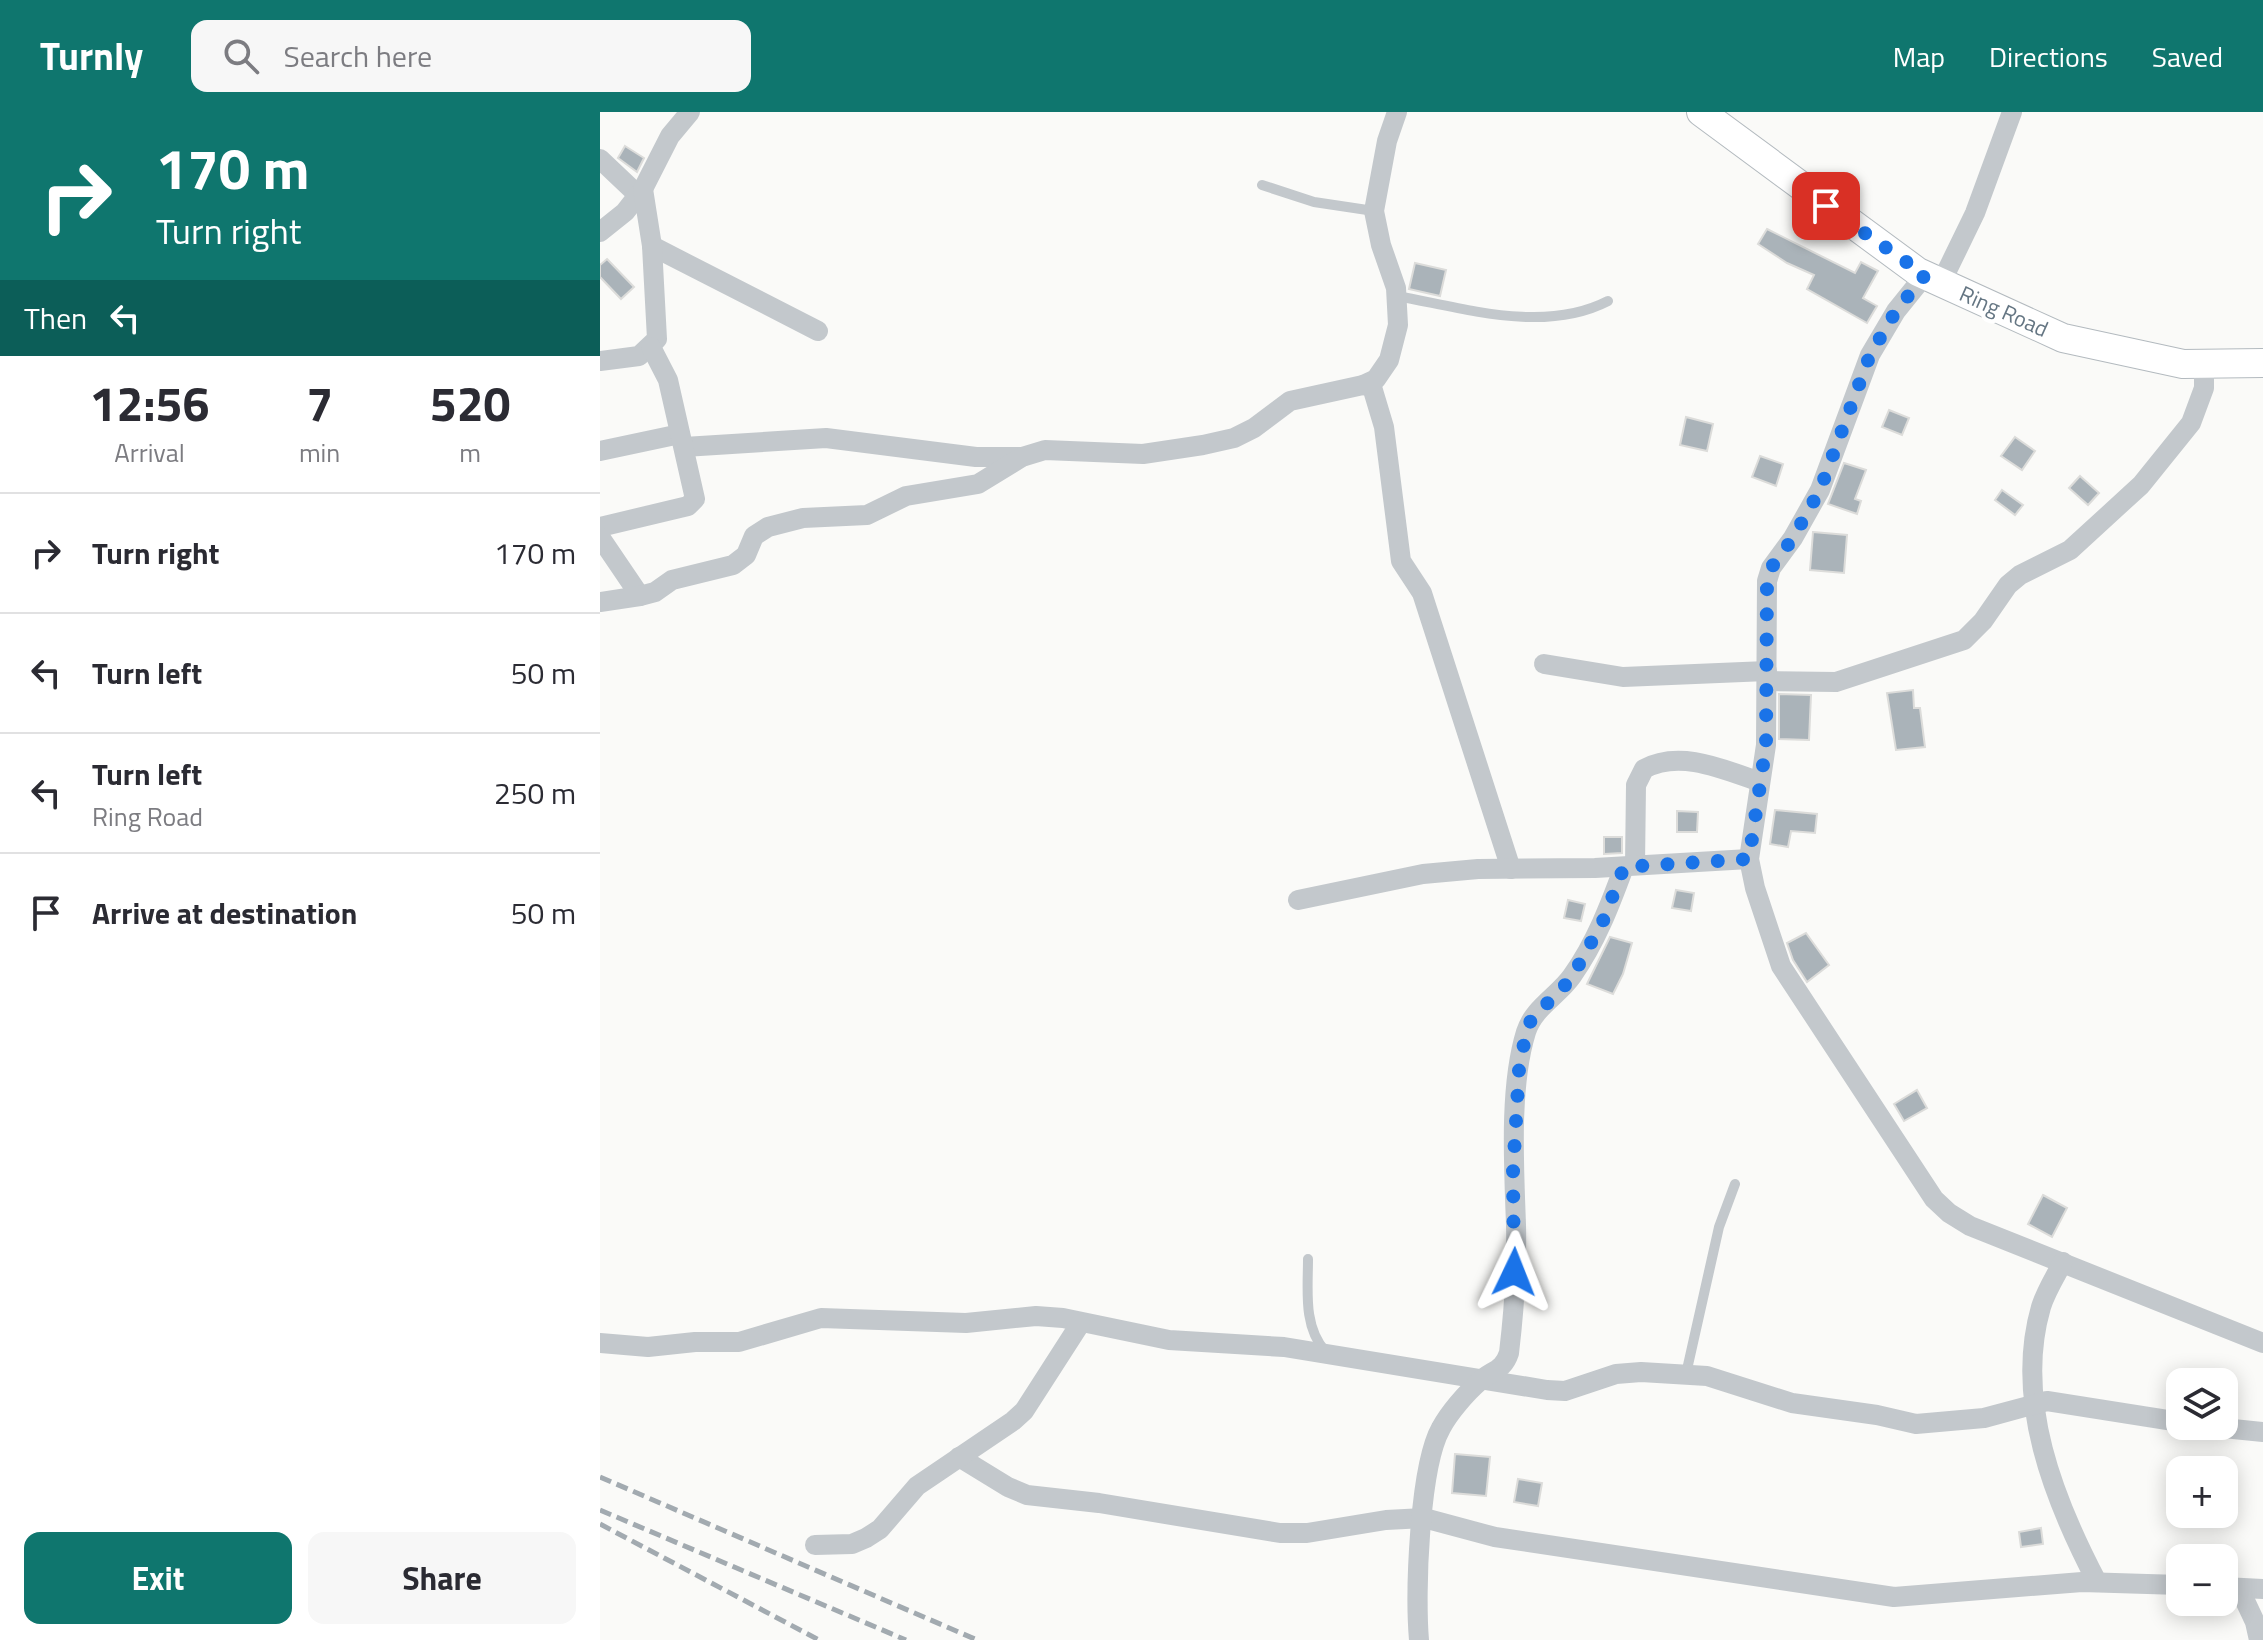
<!DOCTYPE html>
<html lang="en">
<head>
<meta charset="utf-8">
<style>
  :root { --surface:#fff; --page:#f7f7f7; --text:#2b2b33; --muted:#7c7c81; --line:#e1e1e2; --accent:#0f766e }
  body { margin:0; font-family:"Titillium Web",sans-serif; background:var(--page); color:var(--text); height:100vh; display:flex; flex-direction:column; font-size:30px; white-space:nowrap }
  * { box-sizing:border-box; margin:0 }
  p { font-size:26px; color:var(--muted) }
  .icon { flex:none; width:44px; height:44px; fill:none; stroke:currentColor; stroke-width:2; stroke-linecap:round; stroke-linejoin:round }
  .map { position:relative; flex:1; overflow:hidden }
  .panel { display:flex; flex-direction:column; background:var(--surface); width:600px }
  .panel>* { flex:none }
  .top-card { background:#0f766e; color:#fff; overflow:hidden }
  .tools { position:absolute; left:1566px; top:1256px; display:grid; gap:16px }
  .tools a { display:grid; place-items:center; width:72px; height:72px; border-radius:16px; background:var(--surface); box-shadow:0 4px 20px #0003; font-size:40px }
  .pin { position:absolute; display:grid; place-items:center; width:68px; height:68px; color:#fff; margin:-34px; border-radius:16px; box-shadow:0 4px 12px #0006 }
  .me { position:absolute; width:88px; margin:-44px; rotate:2deg; stroke-linejoin:round; filter:drop-shadow(0 0 6px #0008) }
  .turn { display:flex; align-items:center; gap:28px; height:168px; padding:0 24px; font-size:36px }
  .turn .icon { width:104px; height:104px; stroke-width:2.5 }
  .turn b { display:block; font-size:56px; line-height:68px }
  .then { display:flex; align-items:center; height:76px; padding:0 24px; background:#0003; gap:16px; font-size:30px }
  .eta { display:flex; justify-content:space-evenly; align-items:center; height:136px; text-align:center }
  .eta b { font-size:48px; font-weight:700; line-height:56px }
  .action { display:flex; gap:16px; margin-top:auto; padding:16px 24px }
  .action a { flex:1; height:92px; border-radius:16px; background:var(--accent); color:#fff; font-size:32px; font-weight:700; line-height:92px; text-align:center }
  .action a+a { background:var(--page); color:var(--text) }
  ul { padding:0; list-style:none }
  li { display:flex; align-items:center; gap:24px; height:120px; padding:0 24px; border-top:2px solid var(--line) }
  li div { flex:1 }
  li b { display:block; font-size:30px }
  li em { font-style:normal }
  header { display:flex; align-items:center; gap:48px; box-sizing:border-box; height:112px; padding:0 40px; background:var(--accent); color:#fff }
  header strong { font-size:38px }
  nav { display:flex; gap:44px; margin-inline-start:auto; font-size:28px }
  .search { width:560px; height:72px; background:var(--page); display:flex; align-items:center; gap:20px; box-sizing:border-box; padding:0 28px; border-radius:16px; color:var(--muted); font-size:30px }
  main { display:flex; flex:1; min-height:0 }
  .map>svg:first-child { display:block }
</style>
</head>
<body>
<header>
<strong>Turnly</strong>
<div class="search"><svg class="icon" aria-label="search" viewBox="0 0 24 24"><circle cx="10" cy="10" r="6"/><path d="M15 15l6 6"/></svg>Search here</div>
<nav><a>Map</a><a>Directions</a><a>Saved</a></nav>
</header>
<main>
<section class="panel">
<div class="top-card">
<div class="turn"><svg class="icon" aria-label="right" viewBox="0 0 24 24"><path d="M7 20v-9h11M14 6l5 5-5 5"/></svg><div><b>170 m</b>Turn right</div></div>
<div class="then">Then<svg class="icon" aria-label="left" viewBox="0 0 24 24"><path d="M17 20v-9H6M10 6l-5 5 5 5"/></svg></div>
</div>
<div class="eta">
<div><b>12:56</b><p>Arrival</p></div>
<div><b>7</b><p>min</p></div>
<div><b>520</b><p>m</p></div>
</div>
<ul>
<li><svg class="icon" aria-label="right" viewBox="0 0 24 24"><path d="M7 20v-9h11M14 6l5 5-5 5"/></svg><div><b>Turn right</b></div><em>170 m</em></li>
<li><svg class="icon" aria-label="left" viewBox="0 0 24 24"><path d="M17 20v-9H6M10 6l-5 5 5 5"/></svg><div><b>Turn left</b></div><em>50 m</em></li>
<li><svg class="icon" aria-label="left" viewBox="0 0 24 24"><path d="M17 20v-9H6M10 6l-5 5 5 5"/></svg><div><b>Turn left</b><p>Ring Road</p></div><em>250 m</em></li>
<li><svg class="icon" aria-label="arrive" viewBox="0 0 24 24"><path d="M6 21V4h12l-3 4 3 4H6"/></svg><div><b>Arrive at destination</b></div><em>50 m</em></li>
</ul>
<div class="action"><a>Exit</a><a>Share</a></div>
</section>
<div class="map">
<svg width="1663" height="1528" viewBox="0 0 1663 1528">
  <rect width="100%" height="100%" fill="#fafaf8"/>
  <g fill="#aab3b9" stroke="#dcdcda" stroke-width="2">
    <polygon points="25,34 44,46 37,60 18,46"/>
    <polygon points="1167,117 1255,161 1261,150 1278,159 1263,186 1277,194 1267,211 1207,177 1214,163 1187,151 1158,132"/>
    <polygon points="7,147 34,175 21,187 0,165 0,153"/>
    <polygon points="815,151 846,158 840,184 809,177"/>
    <polygon points="1289,298 1309,306 1302,323 1282,315"/>
    <polygon points="1086,305 1113,312 1107,339 1080,333"/>
    <polygon points="1415,325 1435,339 1422,358 1401,344"/>
    <polygon points="1160,344 1183,352 1176,374 1152,365"/>
    <polygon points="1244,351 1266,358 1255,387 1261,389 1257,402 1228,392"/>
    <polygon points="1480,364 1499,381 1488,393 1469,376"/>
    <polygon points="1402,378 1423,393 1415,403 1395,388"/>
    <polygon points="1213,420 1247,423 1244,461 1210,458"/>
    <polygon points="1313,578 1314,596 1320,596 1325,635 1296,638 1287,581"/>
    <polygon points="1179,582 1211,583 1209,628 1179,627"/>
    <polygon points="1175,698 1217,702 1215,721 1191,719 1188,735 1170,732"/>
    <polygon points="1077,699 1098,700 1097,720 1077,720"/>
    <polygon points="1004,725 1022,725 1022,741 1004,742"/>
    <polygon points="1076,778 1094,781 1091,799 1072,796"/>
    <polygon points="968,788 985,792 981,809 964,806"/>
    <polygon points="1206,821 1229,853 1207,870 1193,848 1187,831"/>
    <polygon points="1010,825 1032,831 1023,862 1013,882 987,872"/>
    <polygon points="1317,978 1327,996 1304,1009 1294,992"/>
    <polygon points="1443,1083 1467,1096 1452,1125 1428,1112"/>
    <polygon points="855,1342 890,1345 886,1384 852,1381"/>
    <polygon points="918,1367 942,1371 938,1394 914,1390"/>
    <polygon points="1441,1416 1443,1432 1421,1435 1419,1420"/>
  </g>
  <g fill="none" stroke-linecap="round" stroke-linejoin="round">
    <defs>
      <polyline id="secondary" points="1101,0 1318,160 1463,226 1583,252 1663,251"/>
    </defs>
    <use href="#secondary" stroke="#b3babf" stroke-width="30"/>
    <g stroke="#c3c8cc" stroke-width="10">
      <polyline points="662,73 714,90 774,99"/>
      <path d="M797,184C864,196 944,222 1008,189"/>
      <path d="M708,1147C708,1178 703,1214 725,1239"/>
      <polyline points="1086,1262 1119,1115 1135,1072"/>
    </g>
    <g stroke="#c3c8cc" stroke-width="20">
      <polyline points="0,47 38,83"/>
      <polyline points="0,120 25,100 43,77 70,24 90,0"/>
      <polyline points="52,134 218,219"/>
      <polyline points="1325,163 1296,199 1270,243 1220,378 1193,426 1171,456 1167,469 1166,633 1149,747 1155,776 1181,854 1334,1087 1349,1101 1370,1114 1663,1231"/>
      <polyline points="1341,171 1375,101 1412,0"/>
      <polyline points="0,249 39,244 57,227 52,134 43,77"/>
      <polyline points="763,273 772,275 784,315 801,449 822,481 911,757"/>
      <polyline points="84,335 226,326 376,345 422,345"/>
      <polyline points="0,339 80,322"/>
      <polyline points="0,415 88,394 95,387 68,268 51,235"/>
      <polyline points="0,425 40,484"/>
      <polyline points="0,490 40,484 55,480 72,468 133,453 146,443 154,424 168,415 203,406 267,403 306,384 378,372 422,345 445,338 543,342 603,333 634,326 654,316 690,289 763,273 776,267 789,248 798,213 796,176 781,133 774,99 787,29 797,0"/>
      <polyline points="944,552 1023,565 1167,559"/>
      <polyline points="1167,569 1236,570 1364,528 1383,509 1408,473 1420,463 1470,438 1541,373 1591,311 1604,276 1604,252"/>
      <path d="M1035,753L1036,673L1044,657C1080,637 1125,658 1160,670"/>
      <polyline points="698,788 823,762 878,757 995,756 1149,747"/>
      <path d="M1463,1150C1455,1165 1446,1179 1441,1195C1414,1288 1454,1388 1497,1470"/>
      <polyline points="0,1231 48,1235 95,1230 139,1230 221,1206 366,1211 436,1204 463,1206 569,1228 684,1235 947,1278 965,1279 1016,1262 1041,1260 1107,1264 1192,1291 1277,1303 1316,1312 1384,1306 1447,1289 1580,1310"/>
      <polyline points="1604,1314 1663,1320"/>
      <polyline points="359,1345 408,1375 427,1383 499,1391 680,1421 707,1421 786,1408 824,1406 895,1425 1294,1485 1482,1470 1580,1473"/>
      <polyline points="215,1433 252,1432 266,1426 280,1417 317,1374 413,1309 424,1299 480,1212"/>
      <polyline points="1624,1475 1663,1477"/>
      <polyline points="1639,1476 1655,1510 1659,1528"/>
      <path d="M819,1528C815,1482 819,1355 841,1316C849,1301 866,1281 880,1269C892,1258 903,1259 909,1241C914,1199 917,1155 916,1113C914,1055 909,975 926,920C934,895 958,884 972,864C996,830 1010,793 1024,755"/>
    </g>
    <use href="#secondary" stroke="#fff" stroke-width="28"/>
    <g stroke="#a2aab0" stroke-width="5" stroke-dasharray="12 6" stroke-linecap="butt">
      <polyline points="0,1365 377,1528"/>
      <polyline points="0,1398 306,1528"/>
      <polyline points="0,1412 219,1528"/>
    </g>
  </g>
  <g fill="none" stroke-linecap="round" stroke-linejoin="round">
    <polyline stroke="#1a73e8" stroke-width="14" stroke-dasharray="0 25.2" points="914,1160 913,1060 919,958 926,921 931,908 971,867 982,847 1003,809 1024,755 1149,747 1166,633 1167,469 1171,456 1193,426 1220,378 1270,243 1296,199 1325,163 1226,94"/>
  </g>
  <g text-anchor="middle" stroke-width="8" stroke-linejoin="round" paint-order="stroke">
    <g font-size="22" fill="#657683" stroke="#fff">
      <text transform="translate(1404 199) rotate(24)" y="8">Ring Road</text>
    </g>
  </g>
</svg>
<div class="tools">
<a><svg class="icon" aria-label="layers" viewBox="0 0 24 24"><path d="M12 4l9 5-9 5-9-5zM3 14l9 5 9-5"/></svg></a>
<a>+</a>
<a>−</a>
</div>
<div class="pin" style="left:1226px;top:94px;background:#d93025"><svg class="icon" aria-label="arrive" viewBox="0 0 24 24"><path d="M6 21V4h12l-3 4 3 4H6"/></svg></div>
<svg class="me" style="left:914px;top:1160px" viewBox="-20 -20 40 40"><path d="M0-17L14 15 0 8-14 15z" fill="#1a73e8" stroke="#fff" stroke-width="4"/></svg>
</div>
</main>
</body>
</html>
